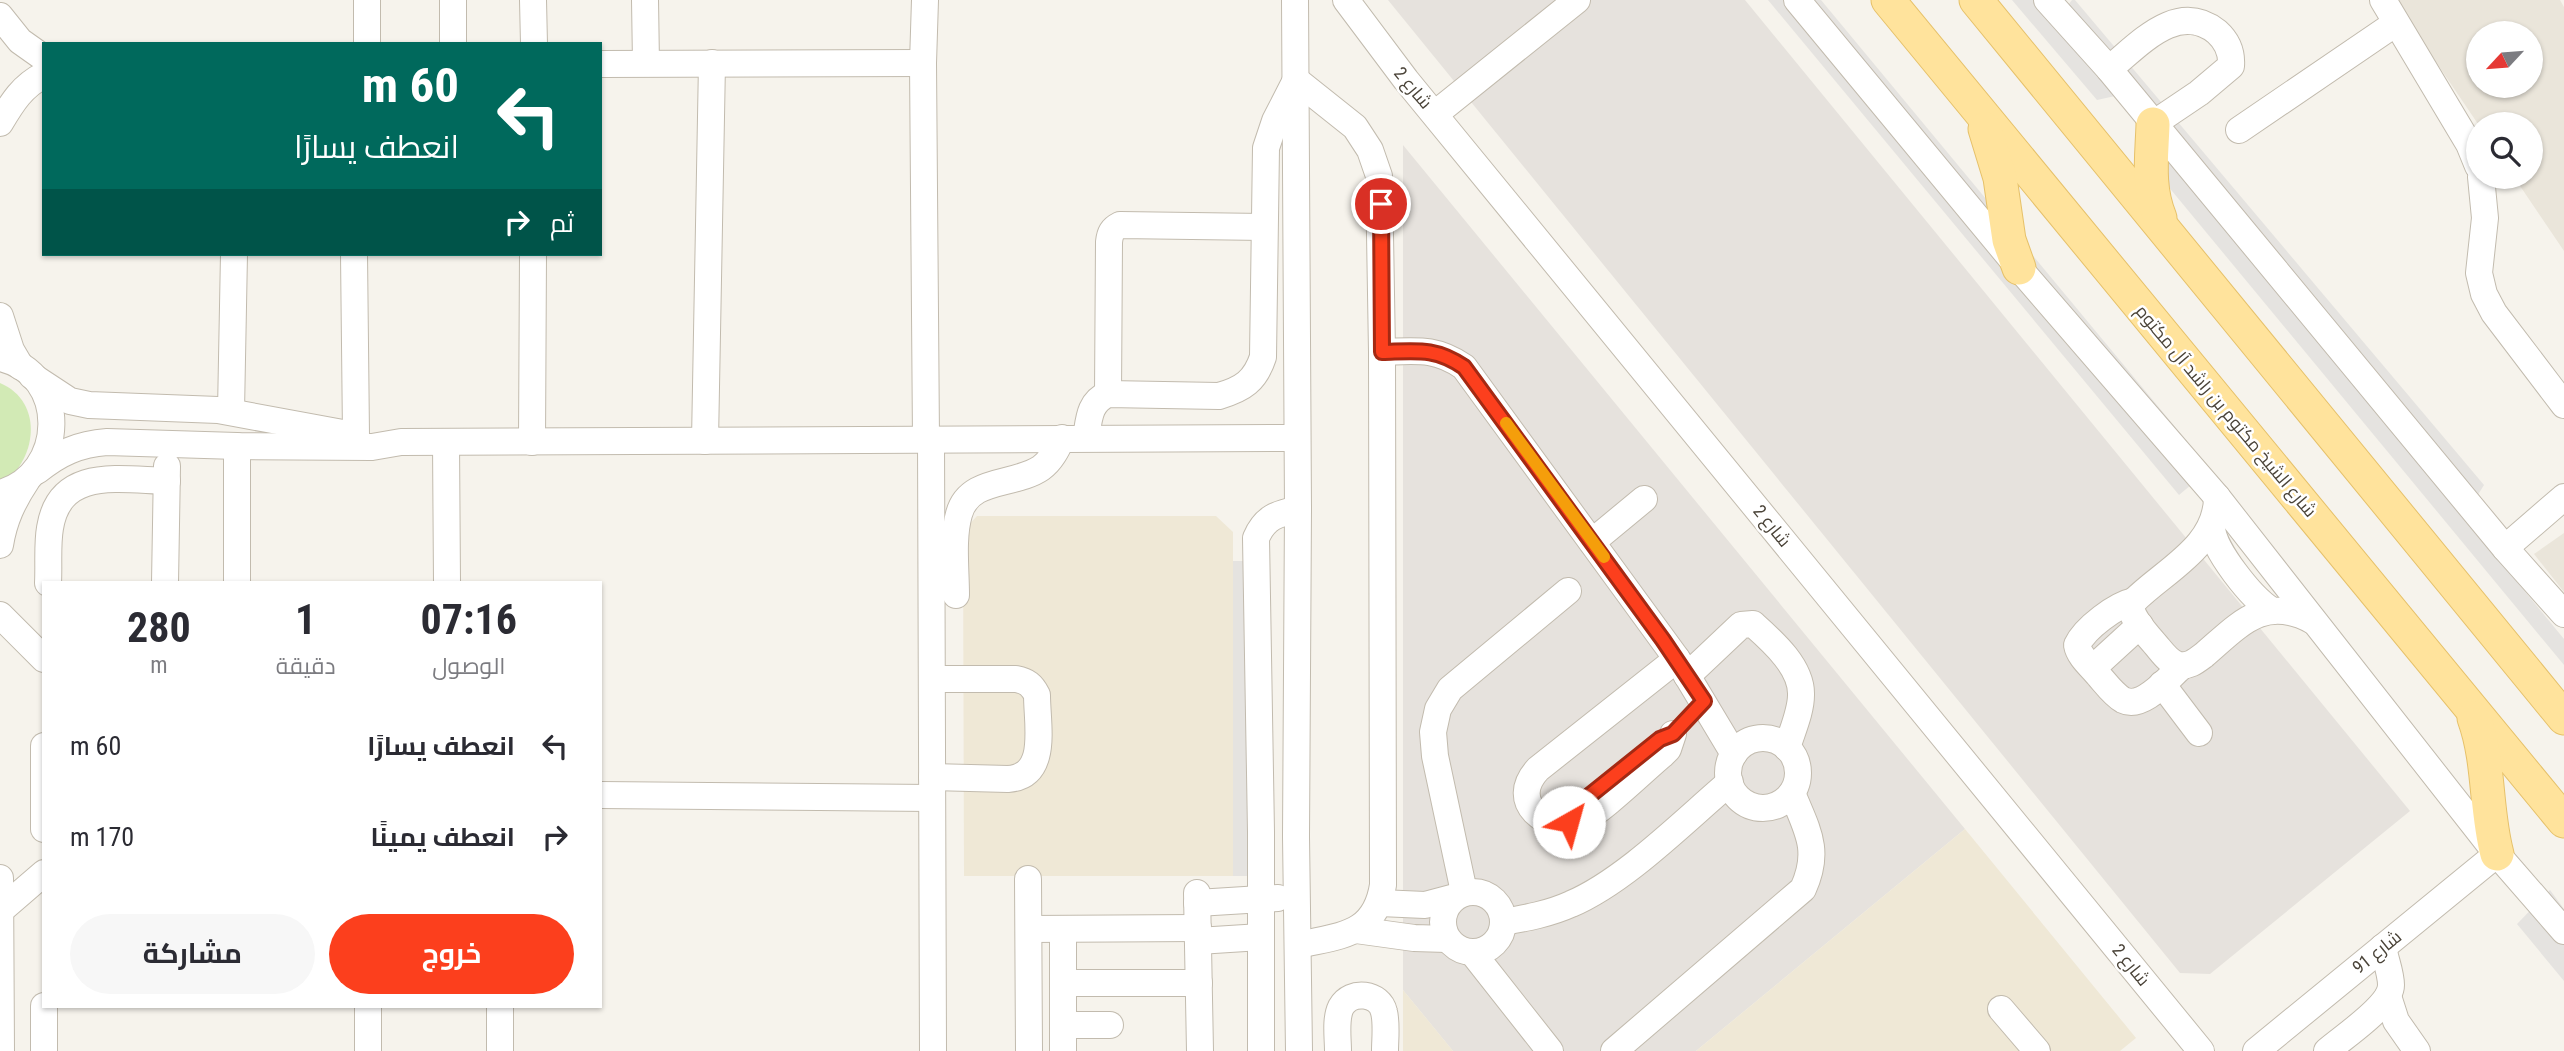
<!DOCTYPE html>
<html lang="ar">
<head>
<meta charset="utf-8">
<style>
  :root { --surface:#fff; --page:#f7f7f7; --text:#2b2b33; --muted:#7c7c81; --accent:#fc3f1d }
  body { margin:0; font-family:"Roboto Condensed",Cairo,sans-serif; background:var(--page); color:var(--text); direction:rtl; height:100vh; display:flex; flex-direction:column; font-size:26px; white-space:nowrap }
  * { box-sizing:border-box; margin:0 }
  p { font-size:23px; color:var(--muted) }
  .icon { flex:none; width:38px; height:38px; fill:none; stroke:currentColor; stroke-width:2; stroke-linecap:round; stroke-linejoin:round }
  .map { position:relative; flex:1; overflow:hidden; direction:ltr }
  .details { position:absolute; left:42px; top:581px; width:560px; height:427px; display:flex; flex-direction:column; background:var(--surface); border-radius:0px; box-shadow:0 2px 5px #0004; direction:rtl }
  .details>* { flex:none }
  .hud { position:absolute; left:42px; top:42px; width:560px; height:214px; border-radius:0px; box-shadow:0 2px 5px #0004; direction:rtl; background:#00695c; color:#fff; overflow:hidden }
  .needle { width:46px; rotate:244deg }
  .buttons { position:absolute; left:2466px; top:21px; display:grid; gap:14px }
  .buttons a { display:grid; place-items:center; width:77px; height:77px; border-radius:50%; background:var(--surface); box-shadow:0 2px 5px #0004; font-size:35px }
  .pin { position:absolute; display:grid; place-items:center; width:60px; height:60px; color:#fff; margin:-30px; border:4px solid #fff; border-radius:50%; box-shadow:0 2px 7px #0007 }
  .me { position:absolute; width:77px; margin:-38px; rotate:38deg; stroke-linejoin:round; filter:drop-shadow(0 0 5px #0008) }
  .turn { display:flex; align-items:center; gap:24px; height:147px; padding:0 28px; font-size:32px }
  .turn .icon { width:91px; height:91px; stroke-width:2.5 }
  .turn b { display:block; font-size:49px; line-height:60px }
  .then { display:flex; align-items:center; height:66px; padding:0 28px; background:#0003; gap:14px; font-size:26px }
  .eta { display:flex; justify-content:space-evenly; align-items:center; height:119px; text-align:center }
  .eta b { font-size:42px; font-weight:700; line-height:49px }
  .action { display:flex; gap:14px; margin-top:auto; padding:14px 28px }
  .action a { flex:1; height:80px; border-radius:42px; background:var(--accent); color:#fff; font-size:28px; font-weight:700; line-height:80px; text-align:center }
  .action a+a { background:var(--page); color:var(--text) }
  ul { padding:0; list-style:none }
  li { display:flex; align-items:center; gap:21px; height:91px; padding:0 28px }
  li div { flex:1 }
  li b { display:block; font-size:26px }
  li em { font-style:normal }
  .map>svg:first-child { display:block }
</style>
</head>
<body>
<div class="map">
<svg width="2564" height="1051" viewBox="0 0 2564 1051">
  <rect width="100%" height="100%" fill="#f6f3ec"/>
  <g fill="#eae5da" fill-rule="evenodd">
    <path d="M2394,0H2560L2564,7V251L2514,177H2530V124H2478ZM2478,33H2530V86H2478Z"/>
    <polygon points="2564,533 2564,592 2534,554"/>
  </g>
  <g fill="#e6e2dd">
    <polygon points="1388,0 1745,0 2410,811 2210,974 2180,973"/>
    <polygon points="1403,145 1965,829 1696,1051 1453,1051 1403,990"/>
  </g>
  <g fill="#efe8d6">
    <polygon points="977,516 1216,516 1233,532 1233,876 964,876 963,531"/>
    <polygon points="1965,829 2136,1038 2120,1051 1696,1051"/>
    <polygon points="1403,990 1453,1051 1403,1051"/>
  </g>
  <path fill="#d2eab5" d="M0,383C45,402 37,462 0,485Z"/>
  <g fill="#e5e3e0">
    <polygon points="1768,0 1821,0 2210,469 2179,495"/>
    <polygon points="2012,0 2035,0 2115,96 2097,100"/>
    <polygon points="2072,0 2075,0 2484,485 2474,501 2064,10"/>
    <polygon points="2163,151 2564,639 2564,665 2153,168"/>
    <polygon points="1233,561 1264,561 1265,876 1233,876"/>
    <polygon points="2550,890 2564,909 2564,981 2517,924"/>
  </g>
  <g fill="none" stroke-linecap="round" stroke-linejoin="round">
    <defs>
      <g id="minor">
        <polyline points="367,0 367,44"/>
        <polyline points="453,0 453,44"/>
        <polyline points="533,0 534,44"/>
        <polyline points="645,0 646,63"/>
        <polyline points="925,0 923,63 926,439"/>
        <polyline points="1295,0 1298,509 1296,837 1299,1051"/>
        <polyline points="1346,0 1406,80 2201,1051"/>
        <polyline points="1797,0 2019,268 2217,497 2497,854 2564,931"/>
        <polyline points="2047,0 2109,69 2505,548 2564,614"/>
        <polyline points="2383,0 2469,144 2478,166"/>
        <polyline points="0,16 20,41 44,58"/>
        <polyline points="600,64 923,63"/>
        <path d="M2109,69C2139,45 2177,0 2217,32C2227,41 2232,53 2231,66L2199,93L2153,124"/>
        <polyline points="1435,114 1577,0"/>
        <path d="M0,123C12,103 22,86 44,75"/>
        <polyline points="2239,130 2396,23"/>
        <polyline points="2481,177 2485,218 2479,273 2484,294 2494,313 2564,405"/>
        <polyline points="354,254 356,435"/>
        <polyline points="0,316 11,350 21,367"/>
        <path d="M1382,352C1416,351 1435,347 1464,367L1677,659L1734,754"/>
        <path d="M0,358C70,373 67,475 0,493"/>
        <polyline points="32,376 70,401 89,405 218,410 348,434"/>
        <path d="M1108,394L1109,242C1110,233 1112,229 1120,225L1264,227"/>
        <polyline points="231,411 234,254"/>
        <polyline points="931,438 933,1051"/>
        <path d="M1086,438C1089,419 1089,402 1108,394L1219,396C1243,389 1255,381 1263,357L1266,148L1275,121L1296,80L1355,127L1370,150L1379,176L1382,352L1383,885C1375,936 1341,935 1299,945"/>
        <polyline points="705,441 712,63"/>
        <polyline points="446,442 447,583"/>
        <polyline points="532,442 533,254"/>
        <polyline points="237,446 237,583"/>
        <path d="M37,471C59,453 79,444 107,442L237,446L372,447L401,442L1297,438"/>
        <path d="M2217,497C2217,547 2165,570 2134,601L2131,608C2134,622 2146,633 2155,644C2162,652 2169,663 2179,665C2189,667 2196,661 2204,655C2239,625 2264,594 2313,621"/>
        <path d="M2212,527C2213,550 2252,598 2271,610"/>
        <polyline points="1592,542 1644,499"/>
        <path d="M0,545C4,520 13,501 27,480"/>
        <polyline points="2505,548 2564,497"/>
        <path d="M48,583C49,565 47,545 50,528C60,466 121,480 167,481"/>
        <polyline points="165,583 167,466"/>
        <path d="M956,595C956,570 952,538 959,514C969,477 1015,486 1041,468C1051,461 1057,449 1062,438"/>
        <path d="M2134,601C2116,605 2085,628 2077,645C2079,657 2092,667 2099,676C2106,684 2114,695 2123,700C2143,710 2168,678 2182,666"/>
        <polyline points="0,615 44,659"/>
        <polyline points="2093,668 2140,625"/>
        <path d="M1687,676L1741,625L1753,624C1772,641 1802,667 1801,695C1801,712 1792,731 1787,748"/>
        <path d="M932,679H1016C1027,681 1032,685 1037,695C1037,726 1049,776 1008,779L932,777"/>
        <polyline points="2162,684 2199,733"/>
        <path d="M1673,734L1668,749L1662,755C1645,769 1599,814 1581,821C1546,833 1507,802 1538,769L1677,659"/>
        <circle cx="1763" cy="773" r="35"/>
        <polyline points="44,746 44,829"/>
        <polyline points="600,795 932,798"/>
        <polyline points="0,878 1,1051"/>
        <polyline points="1028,879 1029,1051"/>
        <circle cx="1473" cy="922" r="30"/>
        <polyline points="1464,892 1435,756 1433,732 1438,709 1450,689 1568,591"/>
        <polyline points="1197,893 1200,1051"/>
        <polyline points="1197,903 1278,898"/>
        <polyline points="1380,903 1425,905 1455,897"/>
        <polyline points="0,911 44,873"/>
        <path d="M1503,922C1526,918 1549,914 1571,904C1625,881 1684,821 1730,782"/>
        <polyline points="1029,929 1198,928"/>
        <polyline points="1063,929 1063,1051"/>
        <polyline points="1356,930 1414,938 1447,939"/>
        <polyline points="1198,941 1261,937"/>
        <polyline points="1472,952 1550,1051"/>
        <polyline points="1063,983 1199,983"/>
        <polyline points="2388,996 2396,1021 2417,1051"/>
        <polyline points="368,1006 368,1051"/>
        <polyline points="500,1006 500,1051"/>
        <polyline points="2001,1009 2037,1051"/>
        <polyline points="1063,1025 1110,1025"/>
        <polyline points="44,1051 44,1006"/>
        <path d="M1261,1051V832L1256,538C1265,517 1277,514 1298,509"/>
        <path d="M1338,1051C1338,1038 1335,1019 1341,1007C1351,989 1380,993 1384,1012C1387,1024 1385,1039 1385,1051"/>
        <path d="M1614,1051L1803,889C1821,850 1807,830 1792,793"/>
        <polyline points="2256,1051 2497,854"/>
        <path d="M2327,1051C2343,1037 2391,1006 2391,985C2391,973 2385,959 2383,947"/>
      </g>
      <g id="major">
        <polyline points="1888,0 2564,821"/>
        <polyline points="1976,0 2564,718"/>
        <path d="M2153,124C2152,157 2147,186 2160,218"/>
        <polyline points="1985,129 2000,178 2009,240 2019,268"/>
        <path d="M2474,718C2490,762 2485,809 2497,854"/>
      </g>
    </defs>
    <use href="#minor" stroke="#c2bbae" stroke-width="28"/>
    <use href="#major" stroke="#e6c16a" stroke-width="35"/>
    <use href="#minor" stroke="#fff" stroke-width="26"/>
    <use href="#major" stroke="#ffe39c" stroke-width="33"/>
  </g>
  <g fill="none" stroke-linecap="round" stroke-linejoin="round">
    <defs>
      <path id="route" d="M1381,204L1382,352C1416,351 1435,347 1464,367L1663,640L1704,701L1673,734L1660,739L1574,808L1569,822"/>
    </defs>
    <use href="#route" stroke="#a42913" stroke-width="18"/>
    <use href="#route" stroke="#fc3f1d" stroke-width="12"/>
    <polyline stroke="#f59e0b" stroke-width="12" points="1506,423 1604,557"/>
  </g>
  <g text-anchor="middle" stroke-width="5" stroke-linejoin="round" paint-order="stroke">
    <g font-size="18" fill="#4b4439" stroke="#fff">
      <text transform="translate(1413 88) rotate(50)" y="6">شارع 2</text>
      <text transform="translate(2226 411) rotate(50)" y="6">شارع الشيخ مكتوم بن راشد آل مكتوم</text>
      <text transform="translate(1772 526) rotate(51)" y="6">شارع 2</text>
      <text transform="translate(2377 952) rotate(-39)" y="6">شارع 91</text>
      <text transform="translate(2131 965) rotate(51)" y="6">شارع 2</text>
    </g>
  </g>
</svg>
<div class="buttons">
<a><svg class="needle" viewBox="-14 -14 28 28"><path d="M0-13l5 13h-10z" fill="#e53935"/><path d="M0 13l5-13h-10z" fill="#7c7c81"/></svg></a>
<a><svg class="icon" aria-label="search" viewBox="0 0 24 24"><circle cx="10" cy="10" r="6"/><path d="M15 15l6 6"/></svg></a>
</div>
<div class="pin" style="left:1381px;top:204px;background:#d93025"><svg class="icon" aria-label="arrive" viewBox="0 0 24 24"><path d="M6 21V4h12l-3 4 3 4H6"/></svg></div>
<svg class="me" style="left:1569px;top:822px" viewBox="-20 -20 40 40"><circle r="19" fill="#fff"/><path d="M0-13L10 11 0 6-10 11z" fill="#fc3f1d"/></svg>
<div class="hud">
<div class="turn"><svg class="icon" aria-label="left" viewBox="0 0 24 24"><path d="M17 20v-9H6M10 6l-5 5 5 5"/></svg><div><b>60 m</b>انعطف يسارًا</div></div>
<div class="then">ثم<svg class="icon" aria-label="right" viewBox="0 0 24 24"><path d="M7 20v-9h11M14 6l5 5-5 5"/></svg></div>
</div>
<section class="details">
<div class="eta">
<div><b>07:16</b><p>الوصول</p></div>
<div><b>1</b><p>دقيقة</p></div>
<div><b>280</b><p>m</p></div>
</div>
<ul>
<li><svg class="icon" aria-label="left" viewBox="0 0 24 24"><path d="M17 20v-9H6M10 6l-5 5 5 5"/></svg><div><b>انعطف يسارًا</b></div><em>60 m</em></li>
<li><svg class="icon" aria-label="right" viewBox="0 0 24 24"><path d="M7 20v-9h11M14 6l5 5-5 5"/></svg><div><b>انعطف يمينًا</b></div><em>170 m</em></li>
</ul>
<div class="action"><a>خروج</a><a>مشاركة</a></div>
</section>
</div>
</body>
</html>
